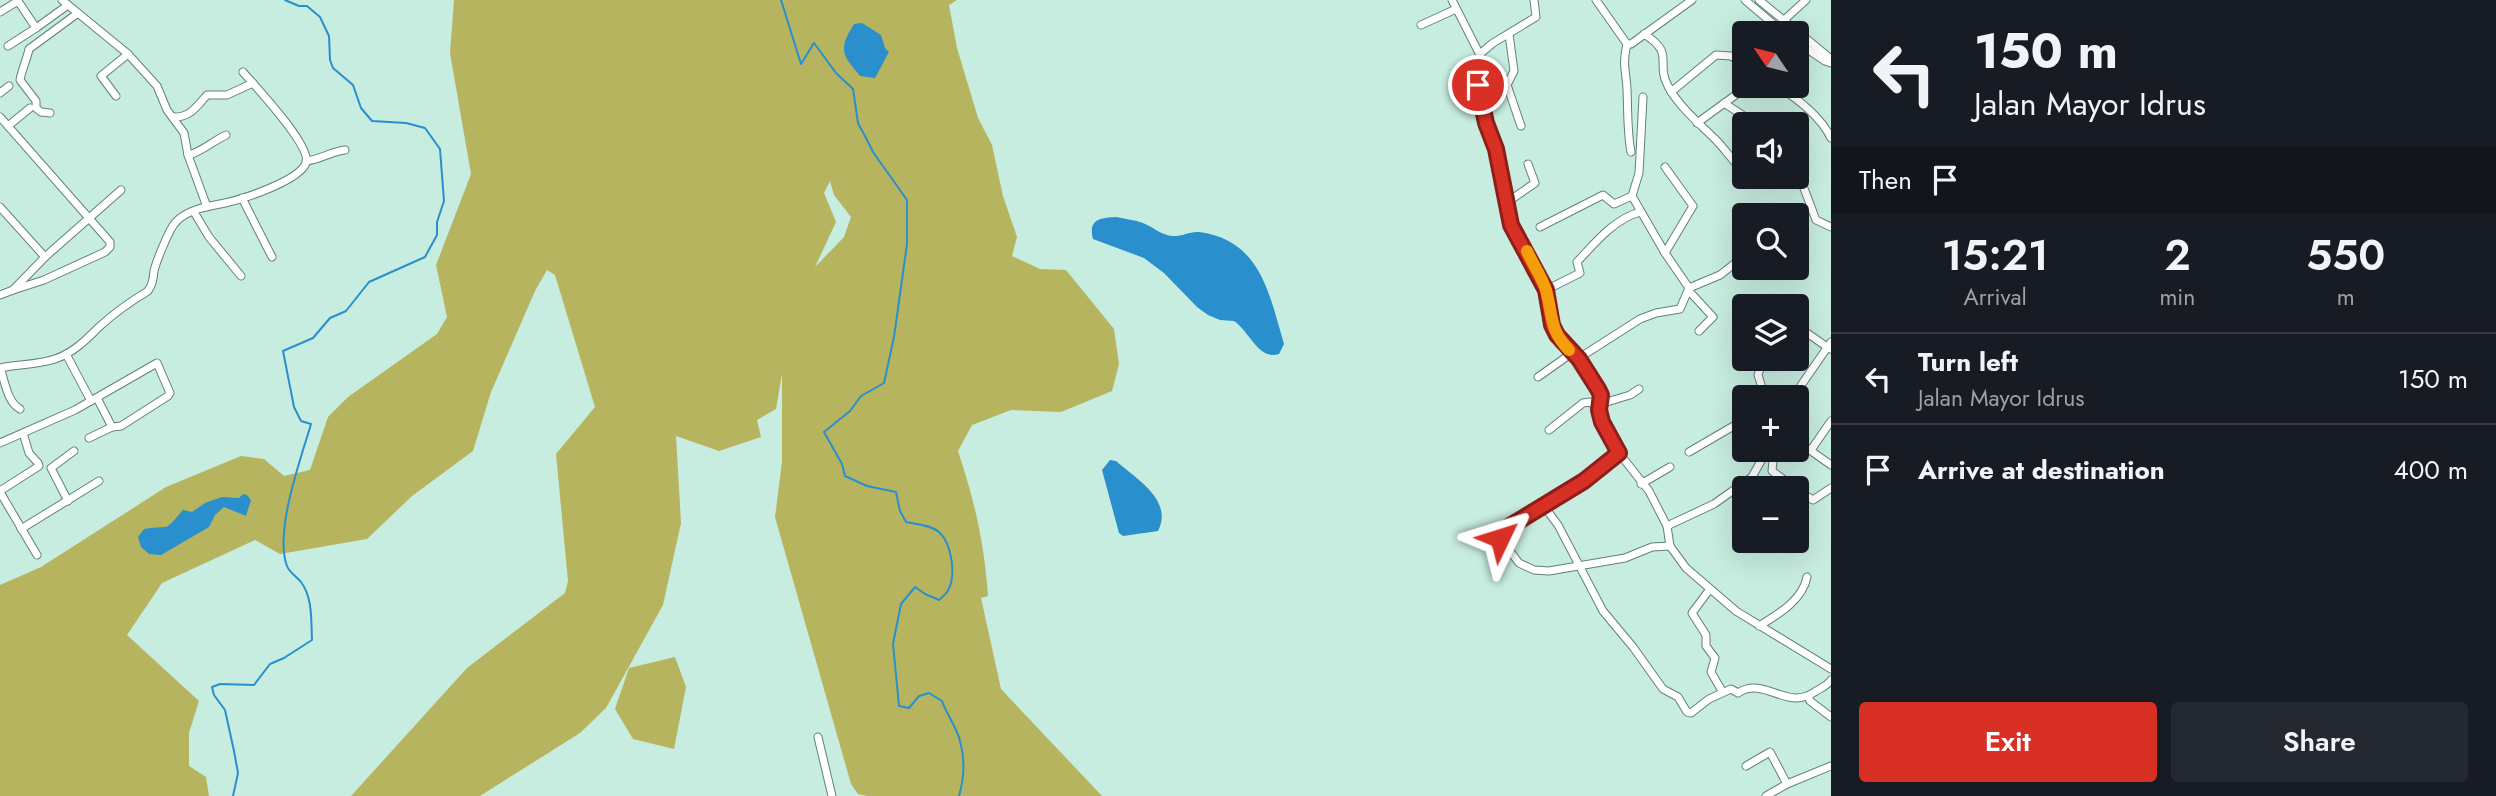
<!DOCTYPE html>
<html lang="en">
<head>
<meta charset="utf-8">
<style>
  :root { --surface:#171b24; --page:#242831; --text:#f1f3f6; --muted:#9ea1a6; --line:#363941; --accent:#d93025 }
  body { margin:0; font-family:Jost,sans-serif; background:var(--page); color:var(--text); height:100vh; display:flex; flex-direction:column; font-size:26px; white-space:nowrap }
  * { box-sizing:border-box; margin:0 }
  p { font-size:23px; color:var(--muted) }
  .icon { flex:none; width:38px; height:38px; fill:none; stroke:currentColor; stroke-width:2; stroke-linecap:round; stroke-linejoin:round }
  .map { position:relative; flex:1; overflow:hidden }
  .drawer { display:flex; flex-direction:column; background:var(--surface); width:665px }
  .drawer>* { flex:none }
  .top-card { background:#171b24; color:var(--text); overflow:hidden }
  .needle { width:46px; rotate:305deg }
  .tools { position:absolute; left:1732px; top:21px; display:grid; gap:14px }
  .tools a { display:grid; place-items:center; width:77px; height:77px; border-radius:7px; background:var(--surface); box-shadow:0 7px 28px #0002; font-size:35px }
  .pin { position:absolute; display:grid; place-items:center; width:60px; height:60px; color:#fff; margin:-30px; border:4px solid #fff; border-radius:50%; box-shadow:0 2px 7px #0007 }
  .me { position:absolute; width:77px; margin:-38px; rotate:49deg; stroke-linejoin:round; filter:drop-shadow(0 0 5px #0008) }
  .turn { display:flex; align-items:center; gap:24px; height:147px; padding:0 28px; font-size:32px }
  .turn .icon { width:91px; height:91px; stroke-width:2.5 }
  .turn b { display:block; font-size:49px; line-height:60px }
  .then { display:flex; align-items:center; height:66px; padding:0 28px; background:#0003; gap:14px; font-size:26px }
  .eta { display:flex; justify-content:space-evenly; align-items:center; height:119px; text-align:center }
  .eta b { font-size:42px; font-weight:600; line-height:49px }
  .cta { display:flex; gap:14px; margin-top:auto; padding:14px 28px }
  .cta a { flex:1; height:80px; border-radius:7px; background:var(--accent); color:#fff; font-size:28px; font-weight:600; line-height:80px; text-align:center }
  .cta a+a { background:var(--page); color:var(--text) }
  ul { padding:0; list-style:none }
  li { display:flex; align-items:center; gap:21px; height:91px; padding:0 28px; border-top:2px solid var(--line) }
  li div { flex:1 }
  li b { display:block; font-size:26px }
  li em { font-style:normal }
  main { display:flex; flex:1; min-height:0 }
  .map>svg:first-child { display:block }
</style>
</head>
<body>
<main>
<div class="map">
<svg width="1831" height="796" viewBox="0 0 1831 796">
  <rect width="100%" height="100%" fill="#c7ece0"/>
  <g fill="#b7b45f" fill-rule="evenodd">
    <path d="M454,0H957L949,5L957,48L978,118L992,145L1003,196L1017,237L1012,256L1040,269L1066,270L1114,329L1119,364L1112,391L1061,412L1011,410L972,425L958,451C975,503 984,541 988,596L981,598L1001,689L1102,796H867L858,794L851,784L775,517L782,462V374L776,409L757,420L761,437L719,451L676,436L681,523L663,605L606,708L580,733L480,796H351L467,668L565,593L568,581L556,454L595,407L555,275L547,270L535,291L491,392L473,451L412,496L367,539L280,554L255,540L162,583L127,635L199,701L189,733V766L206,777L209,796H0V585L41,567L166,487L241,456L264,459L284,476L310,470L328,417L348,397L437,334L447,317L436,265L471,174L450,53ZM830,181L834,195L851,217L844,237L815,267L836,222L824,193Z"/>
    <polygon points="675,657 686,687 674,749 633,739 615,709 629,668"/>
  </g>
  <g fill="#298fcd">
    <path d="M862,23L881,35L885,48L889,52L875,78L860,76C842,54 838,50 854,24Z"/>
    <path d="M1116,217C1125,219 1135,220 1143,223C1153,227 1161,235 1172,236C1181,237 1190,231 1199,232C1261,240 1269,294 1284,344L1279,354C1259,361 1249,331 1234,321L1220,320L1208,315L1197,307L1164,273L1144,258L1093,239C1088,219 1100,218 1116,217Z"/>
    <path d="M1110,460L1116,461C1135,478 1174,500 1158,531L1123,536L1119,533L1102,470Z"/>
    <path d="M243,494L247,495L251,500L246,516L224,507L215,515L209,527L161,555L149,554L141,547L138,537L144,529C173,524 162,534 183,510L192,512L205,503L222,497L239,498Z"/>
  </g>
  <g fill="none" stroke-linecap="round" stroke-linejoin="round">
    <g stroke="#298fcd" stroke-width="2">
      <path d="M781,0L801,64L814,43L836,73L853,89L858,123L866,138L873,152L907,200V244L894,337L884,383L861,396L850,411L824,432L842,464L845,476L867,486L896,492L900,511L906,522C916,524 931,525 939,532C952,544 957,577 947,592C945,595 942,597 939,600L925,594L915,587L901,604L893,644L899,706L909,708L919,696L929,693L942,701C947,715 957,728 960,741C965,759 964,779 959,796"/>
      <path d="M233,796L238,773L234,751L225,710L214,695L212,687L220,684L254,685L270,664L284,658L312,640C311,621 313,598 301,582C297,577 289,572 287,566C274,532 301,458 311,424L301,421L294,407L283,351L313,338L330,318L346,311L369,282L425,257L437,235V222L444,201L440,149L425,128L406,123L372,121L361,108L353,85L333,68L330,60L329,36L320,17L307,6H299L285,0"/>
    </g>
    <defs>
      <g id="street">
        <polyline points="62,0 128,54 157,86 167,110 184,133 188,155 207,207"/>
        <polyline points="1452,0 1483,61 1478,92 1496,149 1511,225 1546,290 1552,325 1557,335 1591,375 1601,395 1599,410 1602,422 1619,453 1649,491 1667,526 1670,546 1686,568 1736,611 1831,669"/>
        <polyline points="1596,0 1627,44 1631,44 1692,0"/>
        <polyline points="1745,0 1784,33"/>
        <polyline points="1759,0 1831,59"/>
        <polyline points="0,12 18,1 36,28 68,5"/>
        <polyline points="1783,21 1806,0"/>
        <polyline points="1421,25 1456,9"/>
        <polyline points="1509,34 1514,71 1507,85 1521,126"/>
        <path d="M1644,34C1676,54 1655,62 1668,86C1679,107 1699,123 1715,139C1726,150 1734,163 1745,173"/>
        <polyline points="1797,42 1825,61 1831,63"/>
        <path d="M1627,44C1622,64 1626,70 1627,89C1628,111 1627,131 1631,152"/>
        <polyline points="8,46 36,28"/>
        <polyline points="1481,53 1493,43 1536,17 1534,0"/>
        <path d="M1777,86C1797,98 1821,117 1831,138"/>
        <polyline points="1671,92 1716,55 1731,56 1745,64"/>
        <polyline points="0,93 9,86"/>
        <polyline points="116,96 101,76 128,54"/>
        <polyline points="1643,97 1639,173 1632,196 1665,253 1689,288"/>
        <polyline points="1724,103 1756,124"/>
        <path d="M50,113L41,112L36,108V101L20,80C22,69 27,59 29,49L78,13"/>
        <polyline points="0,117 110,242 110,247 105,252 44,280 13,290"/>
        <path d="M173,117C190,118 197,106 207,95H227L253,83"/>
        <polyline points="1697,123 1748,86"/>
        <polyline points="8,126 30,108"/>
        <path d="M188,155C200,153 213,141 226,135"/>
        <path d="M306,161C320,160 332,151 345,150"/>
        <polyline points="1797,170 1816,220 1831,227"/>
        <polyline points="1750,177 1773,181 1800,177"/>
        <polyline points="242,198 272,257"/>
        <polyline points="1506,203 1535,183 1528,164"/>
        <polyline points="0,207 45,257"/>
        <polyline points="194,212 209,237 241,276"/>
        <polyline points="1540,227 1603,195 1614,204 1632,196"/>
        <polyline points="1665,253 1693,206 1665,167"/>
        <path d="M1546,290L1580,273L1577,262C1595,243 1614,219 1640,212"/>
        <polyline points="1689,291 1713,317 1699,331"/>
        <polyline points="0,295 13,290 45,257 121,190"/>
        <polyline points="1797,326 1830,349"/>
        <polyline points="66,354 91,401"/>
        <polyline points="1579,358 1640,319 1656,313 1680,309 1689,288 1720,275 1734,264 1745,264"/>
        <polyline points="1763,359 1758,375 1765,397"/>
        <polyline points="1538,377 1572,353"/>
        <polyline points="1793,397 1831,342"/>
        <polyline points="1600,404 1630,395 1639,389"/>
        <path d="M20,409C7,402 5,381 0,368C18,364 37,365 55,359C73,353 86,340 99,327C112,315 133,300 148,291C153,283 153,279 154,271C156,262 170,227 176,222C187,209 210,206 225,203C243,199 299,181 306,163C312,146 255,86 243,72"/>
        <polyline points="1549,430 1583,403 1590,402 1599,410"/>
        <polyline points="89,438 112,427 97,398"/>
        <polyline points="1797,441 1831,465"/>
        <polyline points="0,443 75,410 157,363 170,393 168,396 121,426 112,427"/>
        <polyline points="1774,450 1772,471 1795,488"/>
        <polyline points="1811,450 1831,421"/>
        <polyline points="1689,452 1737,424 1741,425 1745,430"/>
        <polyline points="1619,453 1584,481 1502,531 1500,538 1519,563 1534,570 1549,571 1625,558 1652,547 1670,546"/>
        <polyline points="1641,484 1670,467"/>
        <polyline points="1797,490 1813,500 1831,488"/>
        <polyline points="0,491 39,466 38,463 29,453 23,433"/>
        <polyline points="0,492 37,555"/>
        <polyline points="68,501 51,468 74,451"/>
        <path d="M1543,505L1558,525L1603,611L1633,647L1663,689L1678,697L1687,712L1691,713L1709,699L1731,689L1738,693C1764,676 1786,710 1813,693C1820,688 1826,687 1831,680"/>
        <polyline points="1667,526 1714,504 1752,477 1762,459 1759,450"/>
        <polyline points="21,529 99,481"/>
        <polyline points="1710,589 1692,613 1706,635 1706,646 1715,658 1711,672 1722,691"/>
        <path d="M1759,626C1777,615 1803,600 1807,577"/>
        <polyline points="1808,696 1810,701 1831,717"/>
        <polyline points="818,737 832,796"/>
        <polyline points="1746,766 1770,752 1787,784"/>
        <polyline points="1766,796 1787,784 1831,766"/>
      </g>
    </defs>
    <use href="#street" stroke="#618278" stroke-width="9"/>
    <use href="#street" stroke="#fff" stroke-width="7"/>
  </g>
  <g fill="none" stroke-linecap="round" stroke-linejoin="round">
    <defs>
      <polyline id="route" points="1478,85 1486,123 1496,149 1511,225 1546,290 1552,325 1557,335 1579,359 1598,389 1601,395 1599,410 1602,422 1619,453 1584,481 1502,531 1500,538"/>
    </defs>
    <use href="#route" stroke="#8d1f18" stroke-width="18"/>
    <use href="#route" stroke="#d93025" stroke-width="12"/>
    <path stroke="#f59e0b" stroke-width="12" d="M1527,251C1532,263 1542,277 1546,290C1553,316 1549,329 1569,350"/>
  </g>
</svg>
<div class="tools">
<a><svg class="needle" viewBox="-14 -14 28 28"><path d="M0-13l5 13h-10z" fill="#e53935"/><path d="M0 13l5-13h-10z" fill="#9ea1a6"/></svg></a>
<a><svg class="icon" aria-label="sound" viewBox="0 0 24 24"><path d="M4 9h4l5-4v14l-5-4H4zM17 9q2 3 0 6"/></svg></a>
<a><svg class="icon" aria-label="search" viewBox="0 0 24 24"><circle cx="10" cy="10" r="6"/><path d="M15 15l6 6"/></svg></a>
<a><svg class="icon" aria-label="layers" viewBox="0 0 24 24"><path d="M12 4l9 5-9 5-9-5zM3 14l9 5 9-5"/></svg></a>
<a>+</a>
<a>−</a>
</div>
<div class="pin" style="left:1478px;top:85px;background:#d93025"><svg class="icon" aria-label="arrive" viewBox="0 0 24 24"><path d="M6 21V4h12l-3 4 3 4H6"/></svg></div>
<svg class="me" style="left:1500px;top:538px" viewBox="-20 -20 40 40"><path d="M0-17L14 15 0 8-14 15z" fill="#d93025" stroke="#fff" stroke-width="4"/></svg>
</div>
<section class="drawer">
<div class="top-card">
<div class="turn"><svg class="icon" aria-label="left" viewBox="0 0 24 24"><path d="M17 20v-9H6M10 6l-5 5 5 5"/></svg><div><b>150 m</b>Jalan Mayor Idrus</div></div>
<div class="then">Then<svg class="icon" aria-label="arrive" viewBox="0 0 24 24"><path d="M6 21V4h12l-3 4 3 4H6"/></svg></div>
</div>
<div class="eta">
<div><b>15:21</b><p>Arrival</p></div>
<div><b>2</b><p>min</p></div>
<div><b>550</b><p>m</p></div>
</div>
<ul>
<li><svg class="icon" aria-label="left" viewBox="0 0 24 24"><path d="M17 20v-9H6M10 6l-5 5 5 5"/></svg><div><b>Turn left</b><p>Jalan Mayor Idrus</p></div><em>150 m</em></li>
<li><svg class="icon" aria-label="arrive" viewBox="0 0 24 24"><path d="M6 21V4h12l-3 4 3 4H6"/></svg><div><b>Arrive at destination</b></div><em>400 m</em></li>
</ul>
<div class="cta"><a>Exit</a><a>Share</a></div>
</section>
</main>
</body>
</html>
